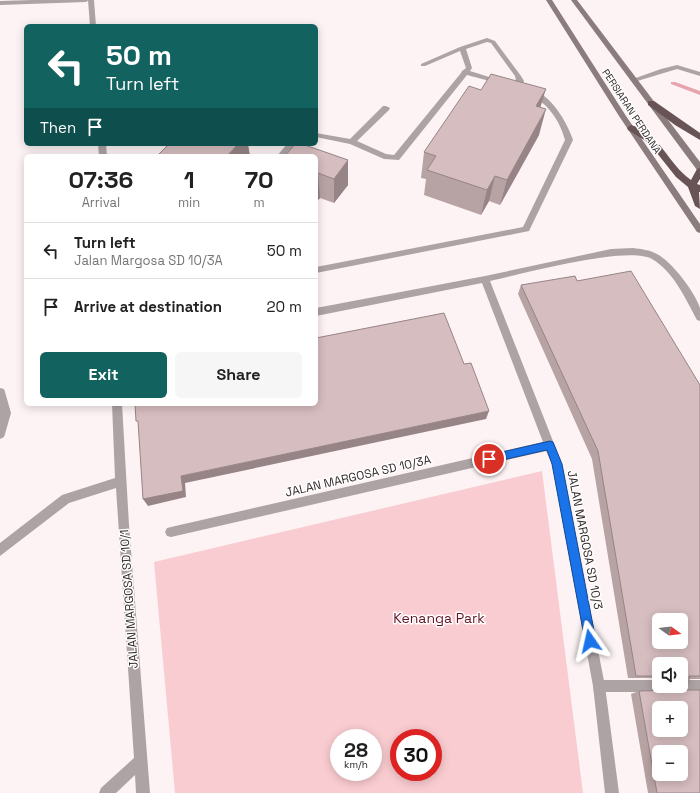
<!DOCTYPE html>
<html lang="en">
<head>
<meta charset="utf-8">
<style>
  :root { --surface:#fff; --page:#f6f6f6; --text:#222; --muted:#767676; --line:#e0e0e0; --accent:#12625f }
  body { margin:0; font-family:"Space Grotesk",sans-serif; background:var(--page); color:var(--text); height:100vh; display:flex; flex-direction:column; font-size:15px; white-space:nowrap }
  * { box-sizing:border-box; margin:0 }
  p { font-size:13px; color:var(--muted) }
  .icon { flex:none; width:22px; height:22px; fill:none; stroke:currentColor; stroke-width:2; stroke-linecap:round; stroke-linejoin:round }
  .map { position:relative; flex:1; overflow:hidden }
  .drawer { position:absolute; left:24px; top:154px; width:294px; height:252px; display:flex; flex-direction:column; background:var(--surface); border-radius:6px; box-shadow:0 2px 10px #0003 }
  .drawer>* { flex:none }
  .top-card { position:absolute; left:24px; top:24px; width:294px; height:122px; border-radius:6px; box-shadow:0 2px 10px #0003; background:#12625f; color:#fff; overflow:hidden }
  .needle { width:26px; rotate:105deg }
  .tools { position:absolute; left:652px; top:613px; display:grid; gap:8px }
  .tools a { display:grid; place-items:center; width:36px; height:36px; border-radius:6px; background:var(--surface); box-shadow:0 2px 10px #0003; font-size:20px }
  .speed { position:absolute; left:330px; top:729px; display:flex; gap:8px; font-size:20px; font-weight:700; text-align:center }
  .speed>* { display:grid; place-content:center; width:52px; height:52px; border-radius:50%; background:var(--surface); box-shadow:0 2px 10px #0003; line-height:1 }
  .speed small { font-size:10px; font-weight:400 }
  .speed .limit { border:6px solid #d22; background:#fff; color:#111 }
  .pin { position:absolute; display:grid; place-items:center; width:34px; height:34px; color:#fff; margin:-17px; border:2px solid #fff; border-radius:50%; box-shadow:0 1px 4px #0007 }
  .me { position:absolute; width:44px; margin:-22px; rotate:349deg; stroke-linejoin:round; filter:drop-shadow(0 0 3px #0008) }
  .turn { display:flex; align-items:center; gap:14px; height:84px; padding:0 16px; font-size:18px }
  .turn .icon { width:52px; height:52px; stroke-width:2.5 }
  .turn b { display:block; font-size:28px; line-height:34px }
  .then { display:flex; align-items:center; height:38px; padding:0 16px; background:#0003; gap:8px; font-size:15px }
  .eta { display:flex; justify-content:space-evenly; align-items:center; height:68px; text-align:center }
  .eta b { font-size:24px; font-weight:700; line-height:28px }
  .button { display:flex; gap:8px; margin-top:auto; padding:8px 16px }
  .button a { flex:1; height:46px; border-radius:6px; background:var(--accent); color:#fff; font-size:16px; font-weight:700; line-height:46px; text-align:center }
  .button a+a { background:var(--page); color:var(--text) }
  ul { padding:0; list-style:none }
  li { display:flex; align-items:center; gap:12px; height:56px; padding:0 16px; border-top:1px solid var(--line) }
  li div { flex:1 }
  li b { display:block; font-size:15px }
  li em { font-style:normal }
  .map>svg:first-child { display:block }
</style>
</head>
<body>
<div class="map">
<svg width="700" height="793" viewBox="0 0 700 793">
  <rect width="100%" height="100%" fill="#fdf3f4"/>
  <path fill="#f9ccd1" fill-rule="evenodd" d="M542,471L583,793H175L154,562ZM339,738H373V772H339ZM399,738H433V772H399Z"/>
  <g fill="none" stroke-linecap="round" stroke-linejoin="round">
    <polygon fill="#e7a4ac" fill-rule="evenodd" points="671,82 675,82 700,91 700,95 671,84"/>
    <g fill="#aea3a4" fill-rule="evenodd">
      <polygon points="487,38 495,41 521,76 524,81 521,89 518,89 514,87 516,81 515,76 491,43 487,42 466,49 472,68 470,71 505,82 501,84 467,75 399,160 384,159 350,144 316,137 316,133 350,139 383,106 386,106 390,108 389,110 357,141 386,154 394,155 461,73 462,71 466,68 460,51 425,66 421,66 421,64 460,47"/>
      <polygon points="677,65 700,72 700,76 677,69 634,82 630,80 661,69"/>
      <path d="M528,91C548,88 568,124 573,140L529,231L316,273V267L523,227L565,140C560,121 547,101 528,95Z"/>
      <polygon points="287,144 295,144 285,156 277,156"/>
      <polygon points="0,388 4,389 5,392 11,413 5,434 4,437 0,439"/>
      <polygon points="599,680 659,680 659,686 665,686 664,691 659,692 599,692 594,691 593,686 594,681"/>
      <polygon points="681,680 700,680 700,692 677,692 672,691 671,686 681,686"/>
    </g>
    <g fill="#aea3a4" fill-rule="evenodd">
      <polygon points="88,0 94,0 96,26 90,26"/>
      <polygon points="98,144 106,144 107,156 99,156"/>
      <path d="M633,248C641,249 650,250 657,254C672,262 695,292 700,308C700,312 700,317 700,321L697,320C685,298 674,272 652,259C628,245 522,274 490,281L562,464L605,686L619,793H605L593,686L552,464L546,451L171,537L167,536L165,532L167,528L171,527L543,442L482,283L316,316V308L485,276L611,249Z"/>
      <polygon points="112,404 122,404 129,525 150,793 136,793 135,775 116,793 99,793 101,788 134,758 116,488 69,503 0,556 0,543 62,495 115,478"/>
    </g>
    <polygon fill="#aea3a4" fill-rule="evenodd" points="32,0 89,0 86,2 0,5 0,1"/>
    <g fill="#8b7c7d" fill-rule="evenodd">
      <polygon points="546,0 552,0 626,116 700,224 700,233 697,232 619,116"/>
      <polygon points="571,0 577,0 700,162 700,171 697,170"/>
    </g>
    <g fill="#685456" fill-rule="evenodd">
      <polygon points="648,101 654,101 700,133 700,140 675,125 648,105"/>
      <path d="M631,125C660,133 668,164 691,180L697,169L700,168V179L697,184L700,185V192H699L700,209L695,206L688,187L676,177L649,143L628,130L627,128Z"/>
    </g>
  </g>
  <g fill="#b8a3a4">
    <polygon points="481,90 540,108 539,135 500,205 489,201 481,215 424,195 426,179 421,178 424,152"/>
    <polygon points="316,156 348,185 334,203 320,198 316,202"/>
    <polygon points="577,281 700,385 700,679 689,679 689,682 681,684 681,664 659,664 659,678 628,678 592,459 518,294 521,285"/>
    <polygon points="666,686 674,686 700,793 648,793 631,694 639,691 665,690"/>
  </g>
  <g fill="#968486">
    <polygon points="546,89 538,115 536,106"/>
    <polygon points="546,109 539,135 500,205 507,180"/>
    <polygon points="238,144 248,144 250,156 227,156"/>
    <polygon points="348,160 348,185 334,203 334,179"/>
    <polygon points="318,173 320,198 316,202 316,176"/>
    <polygon points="495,176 489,201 481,215 487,190"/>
    <polygon points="489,411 486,419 185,483 186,497 148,506 143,499 181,476"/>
  </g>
  <g fill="#d6bdbf" stroke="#968486" fill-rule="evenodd">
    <polygon points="491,74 546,89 536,106 546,109 507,180 495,176 487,190 427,170 436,156 424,152 469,86 481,90"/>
    <polygon points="169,144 238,144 227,156 157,156"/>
    <polygon points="295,144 302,144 348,160 334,179 318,173 316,176 316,156 285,156"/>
    <path d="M631,271L700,385V676H689V682H681V664H659V676H636L598,451L521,285L575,276L577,281ZM659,620H681V642H659Z"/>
    <polygon points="444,313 464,364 471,363 489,411 181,476 183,491 143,499 138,421 136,421 135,404 316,404 316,338"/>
    <path d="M674,686H680L681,690H700V793H657L639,691L673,690ZM659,708H681V730H659ZM659,752H681V774H659Z"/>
  </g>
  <polygon fill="#1a73e8" stroke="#114b97" points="550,441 553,442 562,464 596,641 594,645 590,647 587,645 585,641 552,464 547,450 489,463 486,462 484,459 486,456 489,455"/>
  <g text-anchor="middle" stroke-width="3" stroke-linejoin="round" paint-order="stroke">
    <g font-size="10" fill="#342a2b" stroke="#fff">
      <text transform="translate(632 111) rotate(57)" y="4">PERSIARAN PERDANA</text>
    </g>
    <g font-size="12" fill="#342a2b" stroke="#fff">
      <text transform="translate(358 476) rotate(-13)" y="4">JALAN MARGOSA SD 10/3A</text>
      <text transform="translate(585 540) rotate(79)" y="4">JALAN MARGOSA SD 10/3</text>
      <text transform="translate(129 599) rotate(-94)" y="4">JALAN MARGOSA SD 10/1</text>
    </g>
    <g font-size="14" fill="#631528" stroke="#fff">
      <text x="439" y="623">Kenanga Park</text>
    </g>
  </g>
</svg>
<div class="tools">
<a><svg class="needle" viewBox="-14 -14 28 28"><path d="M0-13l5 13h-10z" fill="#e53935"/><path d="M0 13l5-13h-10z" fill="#767676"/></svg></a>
<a><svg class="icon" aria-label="sound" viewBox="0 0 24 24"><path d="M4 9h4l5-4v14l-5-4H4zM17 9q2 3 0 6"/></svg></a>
<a>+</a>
<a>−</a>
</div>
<div class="speed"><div>28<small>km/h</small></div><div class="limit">30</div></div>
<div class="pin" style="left:489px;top:459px;background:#d93025"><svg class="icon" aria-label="arrive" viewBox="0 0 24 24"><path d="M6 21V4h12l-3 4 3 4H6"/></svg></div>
<svg class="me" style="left:590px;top:641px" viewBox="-20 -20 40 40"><path d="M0-17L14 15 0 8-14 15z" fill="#1a73e8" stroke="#fff" stroke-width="4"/></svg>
<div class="top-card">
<div class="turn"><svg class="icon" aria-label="left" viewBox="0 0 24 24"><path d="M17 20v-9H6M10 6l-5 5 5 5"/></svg><div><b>50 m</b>Turn left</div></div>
<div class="then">Then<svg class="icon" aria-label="arrive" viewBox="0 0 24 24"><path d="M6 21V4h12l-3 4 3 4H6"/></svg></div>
</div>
<section class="drawer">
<div class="eta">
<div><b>07:36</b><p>Arrival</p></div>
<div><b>1</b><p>min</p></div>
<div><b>70</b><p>m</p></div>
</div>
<ul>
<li><svg class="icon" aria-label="left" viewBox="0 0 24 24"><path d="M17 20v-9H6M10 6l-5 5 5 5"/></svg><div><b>Turn left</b><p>Jalan Margosa SD 10/3A</p></div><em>50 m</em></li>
<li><svg class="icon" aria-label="arrive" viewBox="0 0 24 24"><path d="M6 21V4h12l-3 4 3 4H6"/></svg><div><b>Arrive at destination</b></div><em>20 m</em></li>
</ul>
<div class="button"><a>Exit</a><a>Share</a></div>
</section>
</div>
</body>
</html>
